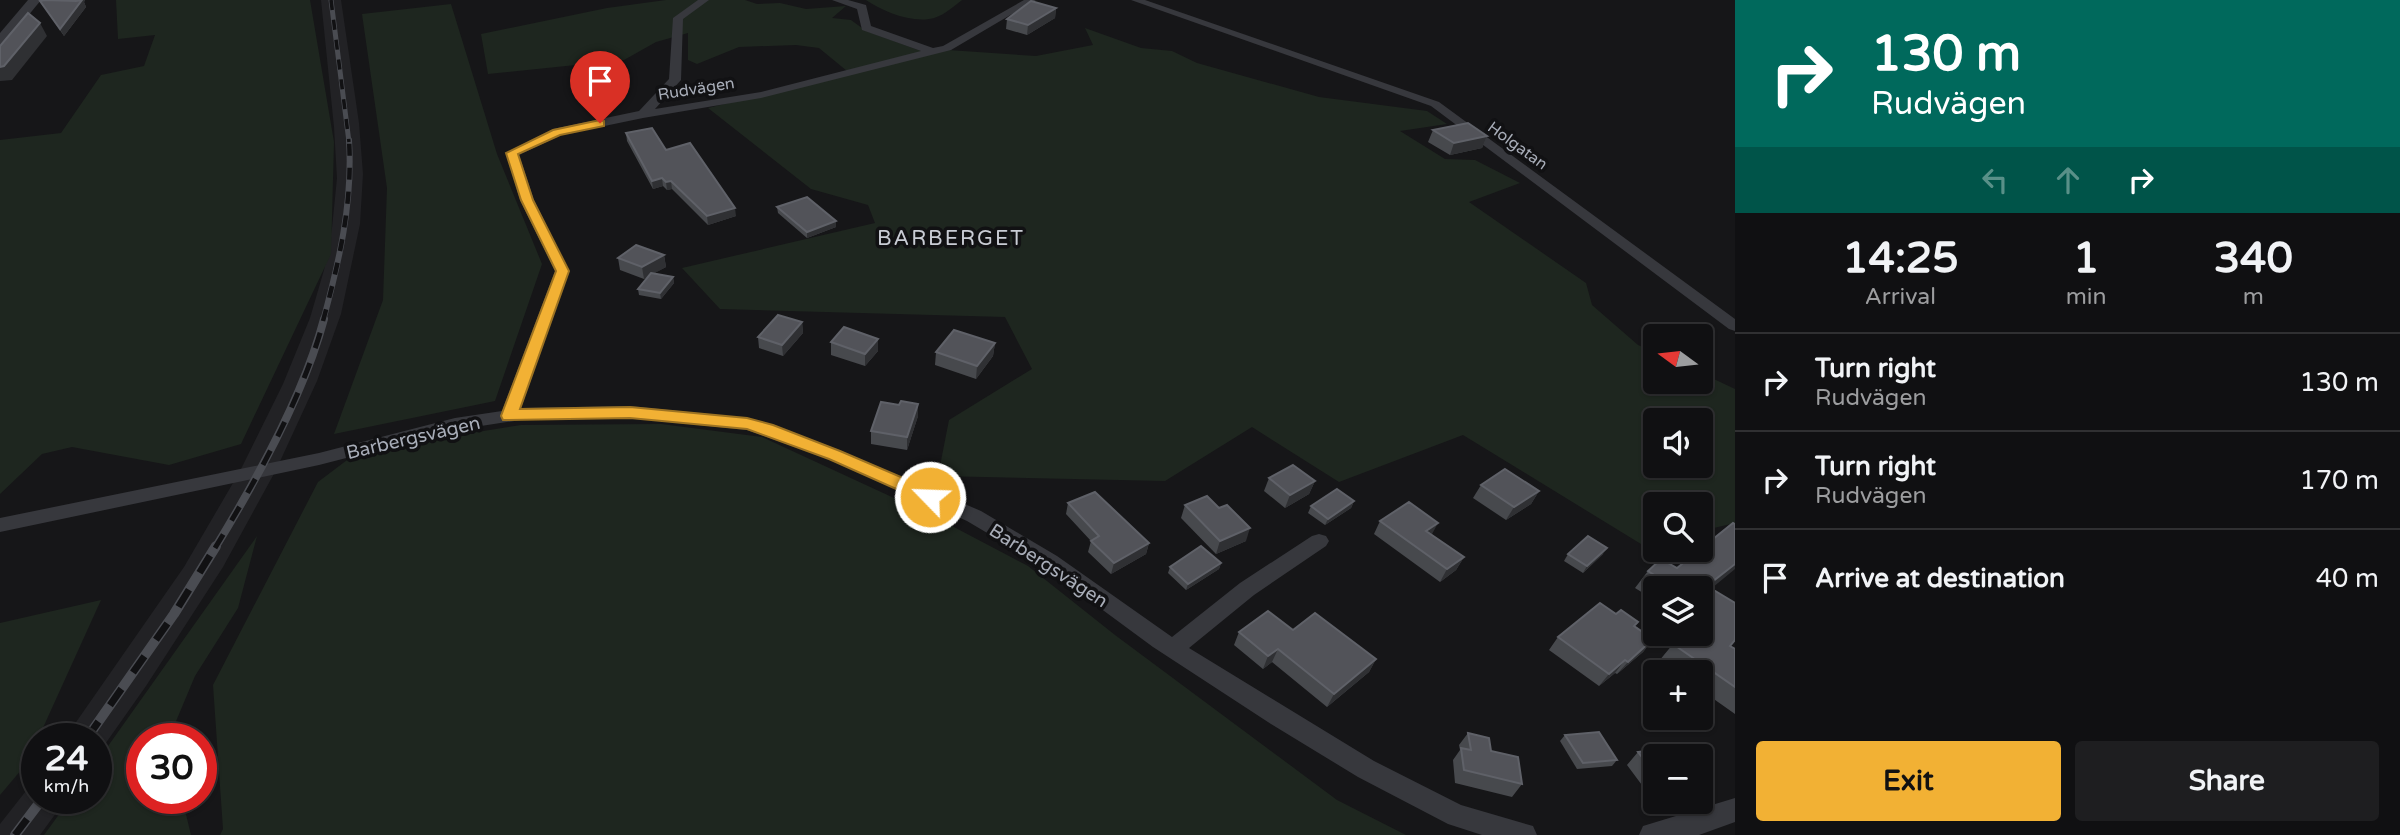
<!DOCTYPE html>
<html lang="en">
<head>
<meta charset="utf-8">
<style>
  :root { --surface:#101012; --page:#1e1e20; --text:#f1f3f6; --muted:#9c9d9f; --line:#303032; --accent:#f2b134 }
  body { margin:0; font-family:"Varela Round",sans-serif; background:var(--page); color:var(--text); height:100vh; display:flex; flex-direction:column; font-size:26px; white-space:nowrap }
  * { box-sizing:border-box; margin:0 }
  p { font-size:23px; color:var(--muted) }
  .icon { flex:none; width:38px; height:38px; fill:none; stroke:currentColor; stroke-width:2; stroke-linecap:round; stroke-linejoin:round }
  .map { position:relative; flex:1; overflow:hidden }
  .details { display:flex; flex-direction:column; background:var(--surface); width:665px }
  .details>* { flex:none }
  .guide { background:#00695c; color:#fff; overflow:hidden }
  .needle { width:46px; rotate:285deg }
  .buttons { position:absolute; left:1643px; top:324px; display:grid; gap:14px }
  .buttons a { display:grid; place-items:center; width:70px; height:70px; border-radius:7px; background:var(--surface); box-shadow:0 2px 5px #0004,0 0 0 2px var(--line); font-size:35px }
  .speed { position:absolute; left:21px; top:723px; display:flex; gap:14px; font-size:35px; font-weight:700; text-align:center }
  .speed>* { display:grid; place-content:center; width:91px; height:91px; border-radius:50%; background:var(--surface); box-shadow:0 2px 5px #0004,0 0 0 2px var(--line); line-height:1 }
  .speed small { font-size:18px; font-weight:400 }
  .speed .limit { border:10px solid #d22; background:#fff; color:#111 }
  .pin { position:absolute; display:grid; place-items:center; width:60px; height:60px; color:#fff; margin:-72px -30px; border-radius:50% 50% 50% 0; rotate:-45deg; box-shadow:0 0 7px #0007 }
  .pin .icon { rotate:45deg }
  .me { position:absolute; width:77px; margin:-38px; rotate:294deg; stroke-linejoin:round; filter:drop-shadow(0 0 5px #0008) }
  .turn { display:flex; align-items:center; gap:24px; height:147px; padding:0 21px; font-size:32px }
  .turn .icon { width:91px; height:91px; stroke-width:2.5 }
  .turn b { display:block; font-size:49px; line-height:60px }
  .lanes { display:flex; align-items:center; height:66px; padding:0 21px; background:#0003; justify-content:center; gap:35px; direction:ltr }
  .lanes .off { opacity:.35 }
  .eta { display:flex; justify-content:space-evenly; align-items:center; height:119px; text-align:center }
  .eta b { font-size:42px; font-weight:700; line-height:49px }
  .cta { display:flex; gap:14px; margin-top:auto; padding:14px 21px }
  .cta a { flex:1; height:80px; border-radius:7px; background:var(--accent); color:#111; font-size:28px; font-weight:700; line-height:80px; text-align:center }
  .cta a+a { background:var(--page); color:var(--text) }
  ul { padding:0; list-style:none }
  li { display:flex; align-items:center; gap:21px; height:98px; padding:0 21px; border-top:2px solid var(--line) }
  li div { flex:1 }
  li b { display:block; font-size:26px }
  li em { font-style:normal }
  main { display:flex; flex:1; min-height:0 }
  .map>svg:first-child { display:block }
</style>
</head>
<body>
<main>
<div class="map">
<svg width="1735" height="835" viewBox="0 0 1735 835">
  <rect width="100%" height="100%" fill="#161618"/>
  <g fill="#222225">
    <polygon points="321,0 341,0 359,123 363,174 360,224 341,314 317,381 276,470 223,567 146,686 96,757 96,738 65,738 184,567 240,471 283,384 310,318 324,270 332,228 337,178 334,127"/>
    <polygon points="37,777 37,798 67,798 40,835 0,835 0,824"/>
  </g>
  <g fill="#1e261f" fill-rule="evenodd">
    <polygon points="116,0 310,0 334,142 331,254 241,444 169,465 72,447 42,454 0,494 0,140 61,133 101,75 144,66 155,35 118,39"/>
    <polygon points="666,0 745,0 757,4 780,3 806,9 846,6 832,18 851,20 866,31 924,52 847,71 819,48 796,45 739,47 697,64 688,60 688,33 656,42 624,60 488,74 481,34 607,8"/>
    <path d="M866,0H962C953,7 941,18 929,19C908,22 883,11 866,0Z"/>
    <polygon points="451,4 497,154 542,264 495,401 334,434 383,300 387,188 362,14"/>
    <path d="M1085,28L1141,48L1172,51L1197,63L1319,97L1427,111L1447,124L1400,131L1445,159L1475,160L1520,183L1469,202L1586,283L1592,305L1638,345L1655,352L1656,382H1701V373L1735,389V523L1701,531V504H1656L1655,541L1641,544L1463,435L1339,482L1252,427L1165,481L938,476L949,420L1032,369L1005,317L720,309L682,268L875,223L868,205L811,189L708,108L948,50L1036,56L1093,45ZM1656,420H1701V466H1656Z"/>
    <polygon points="661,424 762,437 933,516 1028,566 1115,635 1337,800 1406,835 220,835 223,829 213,685 318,482 359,451 521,425"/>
    <polygon points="257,536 238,608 195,676 169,738 142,738 142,798 182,798 191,835 44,835 71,798 96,798 96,763"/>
    <polygon points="101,600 27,763 0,795 0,623"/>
  </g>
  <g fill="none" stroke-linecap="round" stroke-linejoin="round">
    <g fill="#37383d" fill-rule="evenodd">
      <polygon points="698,0 709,0 683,19 681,80 655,109 761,92 921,51 862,30 857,9 832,0 848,0 866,5 871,26 933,48 943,46 1024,0 1036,0 951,50 761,98 643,118 561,135 519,155 534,200 569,271 521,408 630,406 747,418 773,425 841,451 981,511 1057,556 1172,637 1240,583 1312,536 1319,534 1326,536 1329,541 1326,546 1254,595 1189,648 1374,761 1461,805 1533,826 1537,835 1482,835 1448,824 1358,777 1271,724 1153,647 1043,566 967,521 829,459 747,430 630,418 527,419 455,430 319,465 0,532 0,518 319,453 455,418 502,411 555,271 520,200 506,153 553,129 639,111 669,79 673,18"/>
      <polygon points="1131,0 1145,0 1439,102 1735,319 1735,331 1729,329 1431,106"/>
      <polygon points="1735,798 1735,822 1699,835 1639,835 1643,826"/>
    </g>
    <polygon fill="#37383d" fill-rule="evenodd" points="28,0 41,0 5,44 0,45 0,33"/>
    <defs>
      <polyline id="rail-far3" points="331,0 349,142"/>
      <path id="rail-far2" d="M323,321C339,262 353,203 349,140"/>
      <path id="rail-far1" d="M215,548C256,481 304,395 324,319"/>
      <g id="rail">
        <polyline points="87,738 174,614 216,546"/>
        <polyline points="15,835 43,798"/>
      </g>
    </defs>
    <use href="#rail-far3" stroke="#4a4c52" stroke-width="5"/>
    <use href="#rail-far2" stroke="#4a4c52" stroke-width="6"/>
    <use href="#rail-far1" stroke="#4a4c52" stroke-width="8"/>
    <use href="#rail" stroke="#4a4c52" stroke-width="10"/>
    <use href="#rail-far3" stroke="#111113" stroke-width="3.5" stroke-dasharray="10" stroke-linecap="butt"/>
    <use href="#rail-far2" stroke="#111113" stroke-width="4.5" stroke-dasharray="12" stroke-linecap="butt"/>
    <use href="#rail-far1" stroke="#111113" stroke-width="5" stroke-dasharray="16" stroke-linecap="butt"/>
    <use href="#rail" stroke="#111113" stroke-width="7" stroke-dasharray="20" stroke-linecap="butt"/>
  </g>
  <g fill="#47494d">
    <polygon points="45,0 85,0 84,2 86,7 64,36 40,1"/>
    <polygon points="1056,8 1055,18 1027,35 1006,29 1007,19"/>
    <polygon points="1433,130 1487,136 1482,148 1450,155 1428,142"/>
    <polygon points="626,133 666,150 736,216 708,225 672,189 667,190 663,186 653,189 627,141"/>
    <polygon points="777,207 836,227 807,238 778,213"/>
    <polygon points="664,255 666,267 654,273 673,277 674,283 661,299 639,295 638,289 648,276 644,279 620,270 618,258"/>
    <polygon points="802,322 803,333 783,356 759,348 758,337"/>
    <polygon points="878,339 878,351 865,366 831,355 831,342"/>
    <polygon points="995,343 993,356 976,379 935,365 936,352"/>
    <polygon points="918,416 907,450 871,444 871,431"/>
    <polygon points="1269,478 1315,481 1309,494 1285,508 1264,491"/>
    <polygon points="1481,485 1539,491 1531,504 1506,520 1473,498"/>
    <polygon points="1354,501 1351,508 1325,525 1308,513 1311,506"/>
    <polygon points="1068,503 1149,543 1146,554 1111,574 1088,552 1091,541 1066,514"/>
    <polygon points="1185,505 1246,541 1216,554 1181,518"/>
    <polygon points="1380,521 1432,535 1464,557 1456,570 1440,582 1374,534"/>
    <polygon points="1568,554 1603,554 1583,573 1564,561"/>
    <polygon points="1221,563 1219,569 1186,590 1168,573 1170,567"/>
    <polygon points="1648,571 1711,589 1735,603 1735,641 1730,646 1735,649 1735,714 1701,690 1701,672 1675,672 1659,661 1673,644 1701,634 1701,588 1656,588 1656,601 1635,588"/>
    <polygon points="1635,626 1653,639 1643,652 1617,674 1615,673 1599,686 1549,650 1558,637"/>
    <polygon points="1293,630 1376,659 1369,672 1327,707 1272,662 1263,669 1234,645 1239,632"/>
    <polygon points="1468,733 1491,751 1522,784 1512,797 1455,783 1453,760 1460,750 1459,745"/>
    <polygon points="1565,735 1617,760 1612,766 1577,769 1560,741"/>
    <polygon points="1638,752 1656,756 1656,802 1685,802 1682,804 1659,808 1627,765"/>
  </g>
  <g fill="#2f3033">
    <polygon points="76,0 85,0 84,2 86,7 64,36 60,29"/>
    <polygon points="1056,8 1055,18 1027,35 1028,25"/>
    <polygon points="40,23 47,36 12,80 0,81 0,67"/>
    <polygon points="1487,136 1482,148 1450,155 1454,143"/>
    <polygon points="662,178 663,186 653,189 652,181"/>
    <polygon points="671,181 672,189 667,190 666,182"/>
    <polygon points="735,208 736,216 708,225 707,216"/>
    <polygon points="836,221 836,227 807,238 807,232"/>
    <polygon points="664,255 666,267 644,279 642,267"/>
    <polygon points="673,277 674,283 661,299 660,293"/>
    <polygon points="802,322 803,333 783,356 782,345"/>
    <polygon points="878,339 878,351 865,366 865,354"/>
    <polygon points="995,343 993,356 976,379 977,366"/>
    <polygon points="918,404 918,416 907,450 907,437"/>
    <polygon points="1315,481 1309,494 1285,508 1290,495"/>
    <polygon points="1539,491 1531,504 1506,520 1514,507"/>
    <polygon points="1354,501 1351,508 1325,525 1328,519"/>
    <polygon points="1438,523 1431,536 1426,531"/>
    <polygon points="1250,528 1246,541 1216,554 1220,541"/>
    <polygon points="1149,543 1146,554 1111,574 1114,563"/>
    <polygon points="1607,548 1603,554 1583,573 1587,566"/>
    <polygon points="1464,557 1456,570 1440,582 1447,569"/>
    <polygon points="1221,563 1219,569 1186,590 1188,584"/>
    <polygon points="1735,564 1735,569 1701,597 1707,586"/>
    <polygon points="1653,639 1643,652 1617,674 1628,662"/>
    <polygon points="1278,649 1272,662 1263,669 1268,656"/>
    <polygon points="1376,659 1369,672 1327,707 1334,694"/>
    <polygon points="1625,660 1615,673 1599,686 1609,674"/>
  </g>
  <g fill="#525359" stroke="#5f6168" stroke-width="2">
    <polygon points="45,0 76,1 82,0 60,29 40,1"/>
    <polygon points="1031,1 1056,8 1028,25 1007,19"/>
    <polygon points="28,13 40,23 4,66 0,67 0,46"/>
    <polygon points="1468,123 1487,136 1454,143 1433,130"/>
    <polygon points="652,128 666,150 690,143 735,208 707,216 671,181 666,182 662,178 652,181 626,133"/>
    <polygon points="807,197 836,221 807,232 777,207"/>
    <polygon points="636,245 664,255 642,267 618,258"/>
    <polygon points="651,273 673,277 660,293 638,289"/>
    <polygon points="778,315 802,322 782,345 758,337"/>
    <polygon points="844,327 878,339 865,354 831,342"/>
    <polygon points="954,330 995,343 977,366 936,352"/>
    <polygon points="901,401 918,404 907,437 871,431 881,402 899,405"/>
    <polygon points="1293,465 1315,481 1290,495 1269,478"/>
    <polygon points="1505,469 1539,491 1514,507 1481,485"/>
    <polygon points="1337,489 1354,501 1328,519 1311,506"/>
    <polygon points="1095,492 1149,543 1114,563 1091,541 1099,536 1068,503"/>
    <polygon points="1207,496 1219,508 1227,505 1250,528 1220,541 1185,505"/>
    <polygon points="1409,502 1438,523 1426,531 1464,557 1447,569 1380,521"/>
    <polygon points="1733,523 1735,524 1735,564 1707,586 1735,603 1735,640 1730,646 1735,649 1735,687 1673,644 1686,634 1701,634 1701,621 1713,611 1701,604 1701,588 1675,588 1648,571 1661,559 1677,568"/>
    <polygon points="1588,536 1607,548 1587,566 1568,554"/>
    <polygon points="1201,546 1221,563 1188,584 1170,567"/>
    <polygon points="1600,603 1616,614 1621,610 1638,622 1634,626 1653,639 1628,662 1625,660 1609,674 1558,637"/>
    <polygon points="1268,611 1293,630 1315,613 1376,659 1334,694 1278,649 1268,656 1239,632"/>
    <polygon points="1599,732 1617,760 1583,763 1565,735"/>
    <polygon points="1468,733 1489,738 1491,751 1518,757 1522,784 1464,770 1461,748 1471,750"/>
    <polygon points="1660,749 1666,756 1656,756 1656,775 1638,752"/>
  </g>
  <polygon fill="#f2b134" stroke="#9d7322" stroke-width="2" points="600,120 604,121 604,126 560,135 518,154 533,200 569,271 520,409 630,407 747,418 773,425 840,451 936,492 938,497 936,501 923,501 829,459 747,429 630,418 503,420 501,416 556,271 521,200 506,153 553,130"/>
  <g text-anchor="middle" stroke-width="7" stroke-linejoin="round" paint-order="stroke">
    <g font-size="16" fill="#a8adb8" stroke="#111113">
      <text transform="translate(696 88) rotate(-9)" y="6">Rudvägen</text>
      <text transform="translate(1518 145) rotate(36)" y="6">Holgatan</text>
    </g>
    <g font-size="19" fill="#a8adb8" stroke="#111113">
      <text transform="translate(413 437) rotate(-13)" y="7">Barbergsvägen</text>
      <text transform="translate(1049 565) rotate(33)" y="7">Barbergsvägen</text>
    </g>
    <g font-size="21" letter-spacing="2" fill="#c9ccd4" stroke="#111113">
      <text x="951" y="245">BARBERGET</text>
    </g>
  </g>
</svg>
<div class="buttons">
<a><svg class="needle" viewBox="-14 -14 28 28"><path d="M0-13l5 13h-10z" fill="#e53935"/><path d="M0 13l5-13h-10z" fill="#9c9d9f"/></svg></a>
<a><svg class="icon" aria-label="sound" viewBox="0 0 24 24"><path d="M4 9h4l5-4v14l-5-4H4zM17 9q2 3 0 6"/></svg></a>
<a><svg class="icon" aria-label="search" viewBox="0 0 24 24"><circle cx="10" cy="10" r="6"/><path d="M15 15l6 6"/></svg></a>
<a><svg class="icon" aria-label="layers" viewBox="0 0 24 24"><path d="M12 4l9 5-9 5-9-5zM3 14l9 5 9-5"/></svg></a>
<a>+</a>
<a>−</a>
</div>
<div class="speed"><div>24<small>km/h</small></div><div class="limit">30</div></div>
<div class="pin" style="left:600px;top:123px;background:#d93025"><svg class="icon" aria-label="arrive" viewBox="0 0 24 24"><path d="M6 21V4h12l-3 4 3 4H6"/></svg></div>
<svg class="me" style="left:930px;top:497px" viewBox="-20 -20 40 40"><circle r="17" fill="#f2b134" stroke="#fff" stroke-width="3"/><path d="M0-11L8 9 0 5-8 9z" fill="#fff"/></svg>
</div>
<section class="details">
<div class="guide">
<div class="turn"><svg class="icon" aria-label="right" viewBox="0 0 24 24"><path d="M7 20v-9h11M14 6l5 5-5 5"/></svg><div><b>130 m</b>Rudvägen</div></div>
<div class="lanes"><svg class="icon off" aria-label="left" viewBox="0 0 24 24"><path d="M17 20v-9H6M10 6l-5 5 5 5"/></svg><svg class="icon off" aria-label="ahead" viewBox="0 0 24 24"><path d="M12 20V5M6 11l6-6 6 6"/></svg><svg class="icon" aria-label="right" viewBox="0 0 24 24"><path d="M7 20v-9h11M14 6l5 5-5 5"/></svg></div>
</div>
<div class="eta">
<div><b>14:25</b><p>Arrival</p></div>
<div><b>1</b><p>min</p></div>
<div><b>340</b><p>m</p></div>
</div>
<ul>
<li><svg class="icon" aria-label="right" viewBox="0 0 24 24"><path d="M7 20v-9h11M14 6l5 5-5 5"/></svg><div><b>Turn right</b><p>Rudvägen</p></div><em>130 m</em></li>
<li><svg class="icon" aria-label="right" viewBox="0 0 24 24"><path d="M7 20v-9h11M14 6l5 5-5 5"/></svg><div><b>Turn right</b><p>Rudvägen</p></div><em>170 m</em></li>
<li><svg class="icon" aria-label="arrive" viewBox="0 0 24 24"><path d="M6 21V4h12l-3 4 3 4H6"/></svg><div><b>Arrive at destination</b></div><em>40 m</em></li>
</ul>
<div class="cta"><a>Exit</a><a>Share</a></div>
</section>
</main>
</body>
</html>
